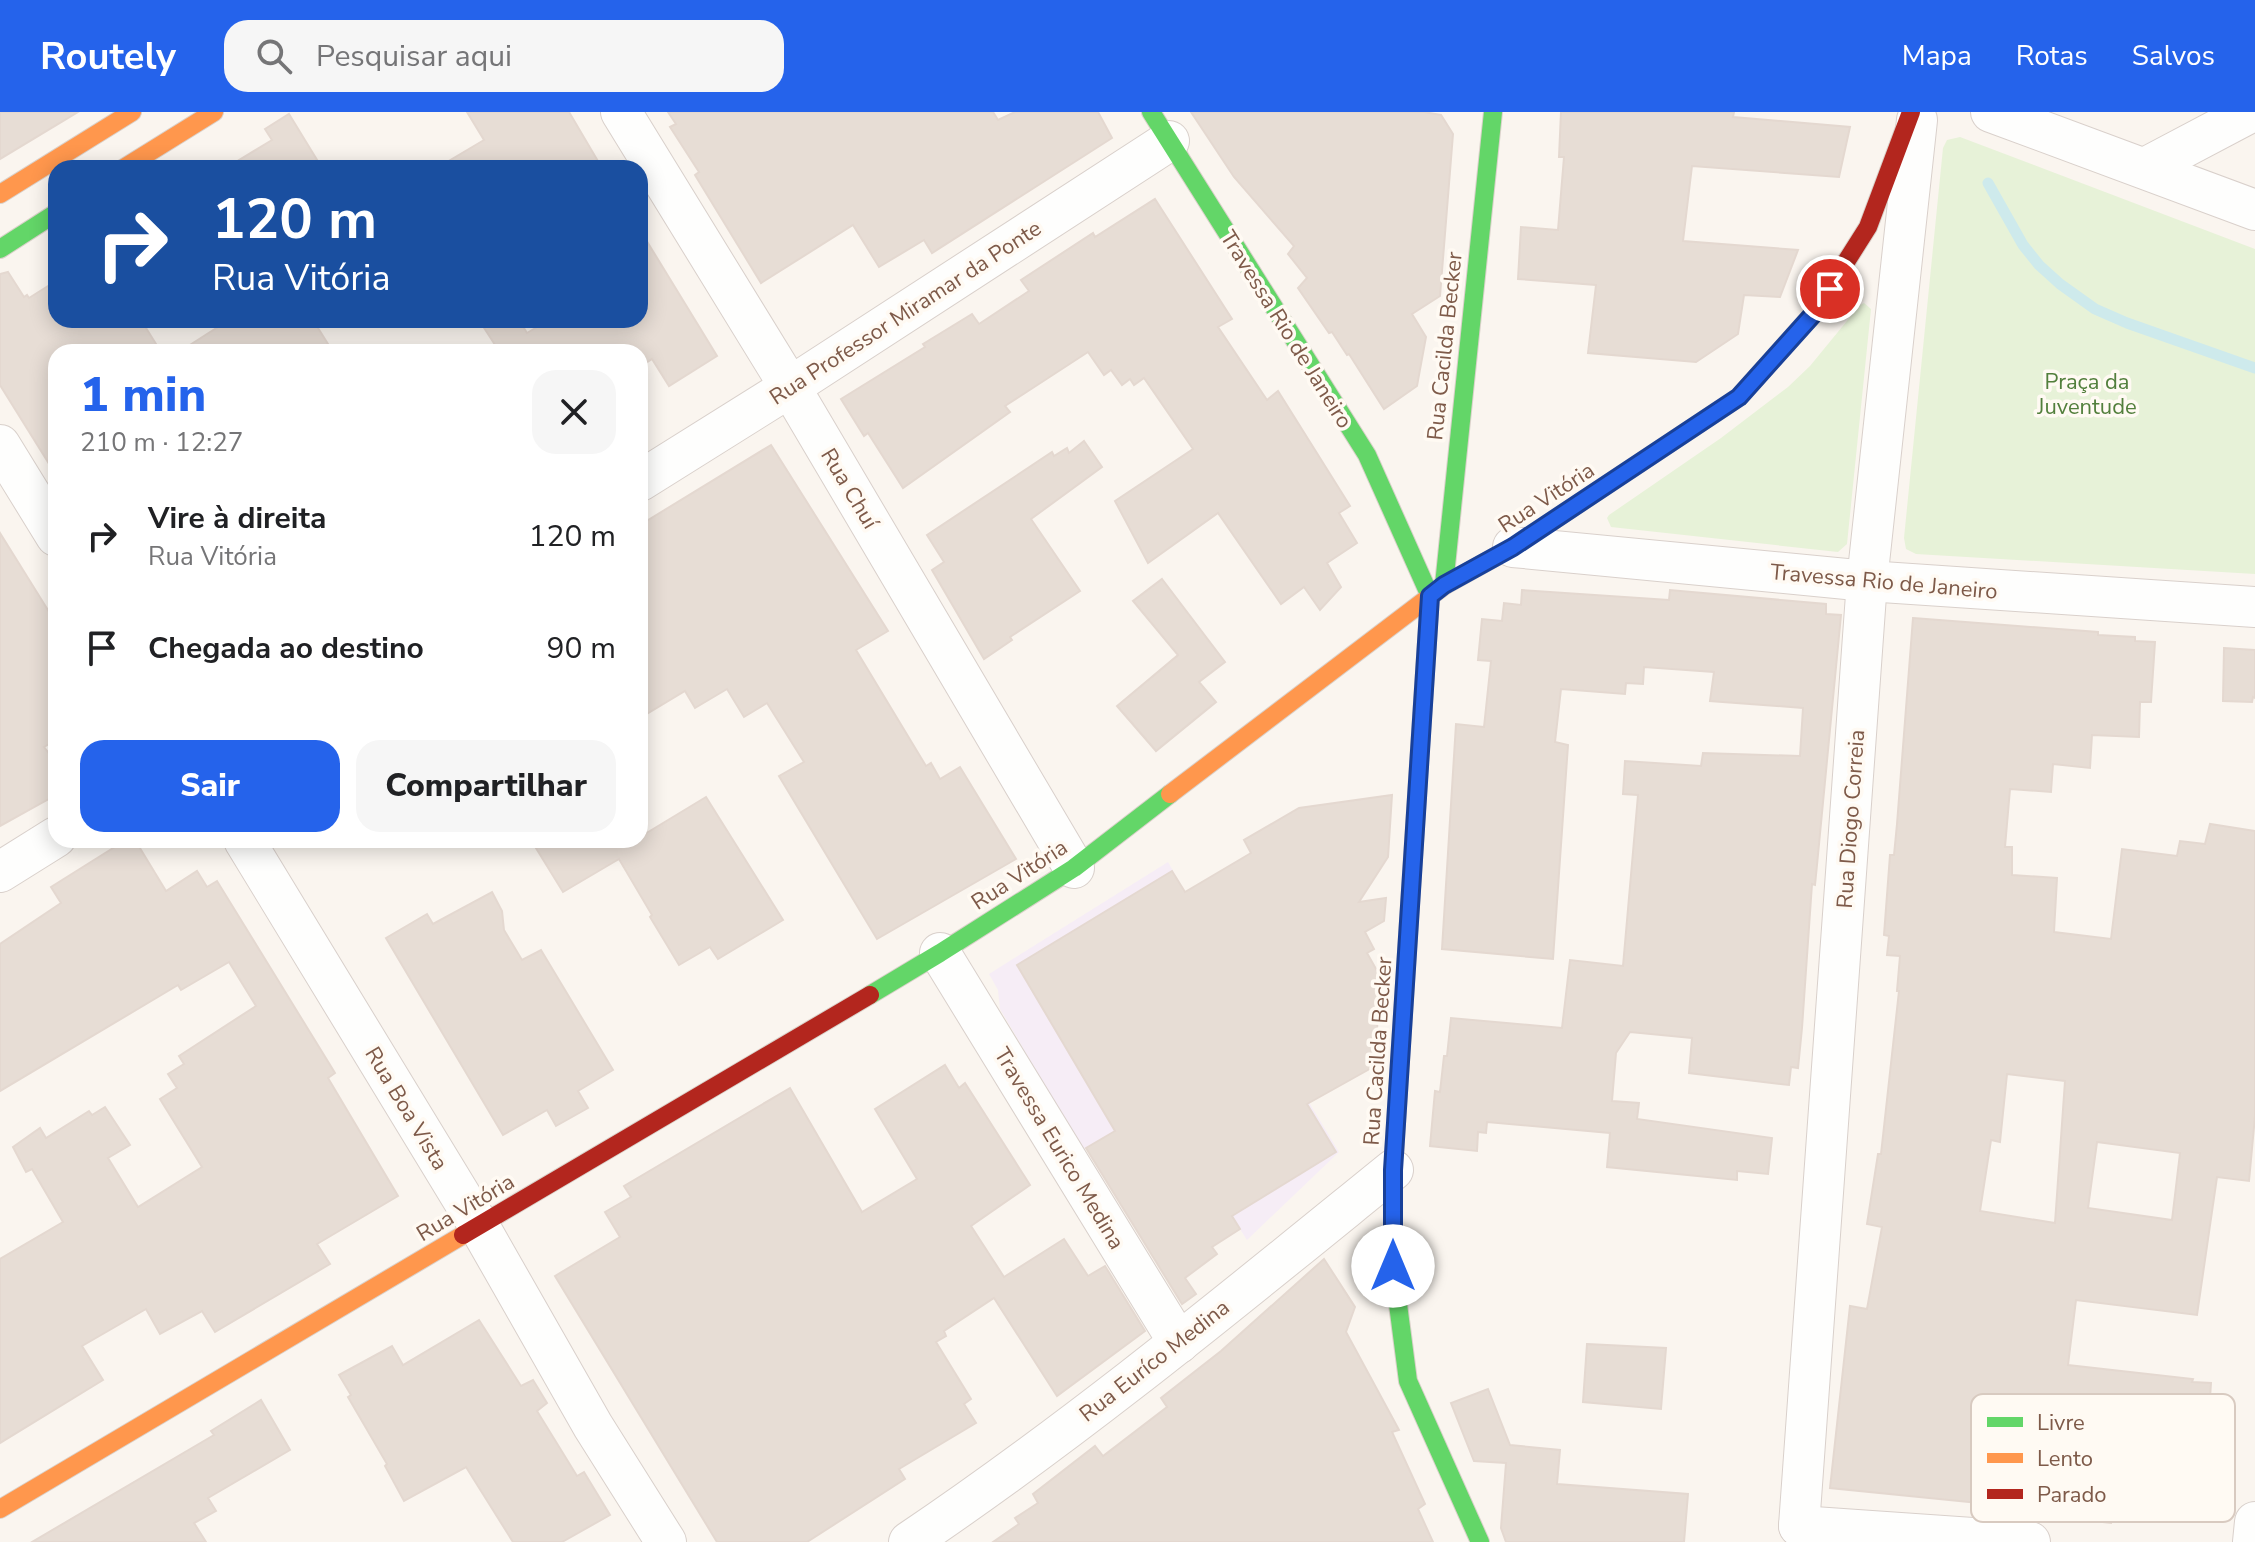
<!DOCTYPE html>
<html lang="pt">
<head>
<meta charset="utf-8">
<style>
  :root { --surface:#fff; --page:#f6f6f6; --text:#202124; --muted:#757577; --accent:#2563eb }
  body { margin:0; font-family:"Nunito Sans",sans-serif; background:var(--page); color:var(--text); height:100vh; display:flex; flex-direction:column; font-size:30px; white-space:nowrap }
  * { box-sizing:border-box; margin:0 }
  p { font-size:26px; color:var(--muted) }
  .icon { flex:none; width:44px; height:44px; fill:none; stroke:currentColor; stroke-width:2; stroke-linecap:round; stroke-linejoin:round }
  .map { position:relative; flex:1; overflow:hidden }
  .sheet { position:absolute; left:48px; top:232px; width:600px; height:504px; display:flex; flex-direction:column; background:var(--surface); border-radius:24px; box-shadow:0 4px 20px #0003 }
  .sheet>* { flex:none }
  .hud { position:absolute; left:48px; top:48px; width:600px; height:168px; border-radius:24px; box-shadow:0 4px 20px #0003; background:#1a4fa0; color:#fff; overflow:hidden }
  .pin { position:absolute; display:grid; place-items:center; width:68px; height:68px; color:#fff; margin:-34px; border:4px solid #fff; border-radius:50%; box-shadow:0 2px 8px #0007 }
  .me { position:absolute; width:88px; margin:-44px; rotate:0deg; stroke-linejoin:round; filter:drop-shadow(0 0 6px #0008) }
  .turn { display:flex; align-items:center; gap:28px; height:168px; padding:0 32px; font-size:36px }
  .turn .icon { width:104px; height:104px; stroke-width:2.5 }
  .turn b { display:block; font-size:56px; line-height:68px }
  .round { display:grid; place-items:center; flex:none; width:84px; height:84px; border-radius:24px; background:var(--page) }
  .summary { display:flex; align-items:center; justify-content:space-between; height:136px; padding:0 32px }
  h1 { font-size:48px; font-weight:800; line-height:60px; color:var(--accent) }
  .button { display:flex; gap:16px; margin-top:auto; padding:16px 32px }
  .button a { flex:1; height:92px; border-radius:24px; background:var(--accent); color:#fff; font-size:32px; font-weight:800; line-height:92px; text-align:center }
  .button a+a { background:var(--page); color:var(--text) }
  ul { padding:0; list-style:none }
  li { display:flex; align-items:center; gap:24px; height:112px; padding:0 32px }
  li div { flex:1 }
  li b { display:block; font-size:30px }
  li em { font-style:normal }
  header { display:flex; align-items:center; gap:48px; box-sizing:border-box; height:112px; padding:0 40px; background:var(--accent); color:#fff }
  header strong { font-size:38px }
  nav { display:flex; gap:44px; margin-inline-start:auto; font-size:28px }
  .search { width:560px; height:72px; background:var(--page); display:flex; align-items:center; gap:20px; box-sizing:border-box; padding:0 28px; border-radius:24px; color:var(--muted); font-size:30px }
  .map>svg:first-child { display:block }
</style>
</head>
<body>
<header>
<strong>Routely</strong>
<div class="search"><svg class="icon" aria-label="search" viewBox="0 0 24 24"><circle cx="10" cy="10" r="6"/><path d="M15 15l6 6"/></svg>Pesquisar aqui</div>
<nav><a>Mapa</a><a>Rotas</a><a>Salvos</a></nav>
</header>
<div class="map">
<svg width="2255" height="1430" viewBox="0 0 2255 1430">
  <rect width="100%" height="100%" fill="#faf5ef"/>
  <polygon fill="#f6edf6" points="1168,750 1244,883 1339,1040 1247,1128 1159,992 1083,1038 1000,897 998,878 989,862"/>
  <g fill="#e7f2d8">
    <polygon points="1960,25 2255,137 2255,462 1916,442 1906,437 1904,426 1943,36 1947,28"/>
    <polygon points="1864,191 1871,197 1847,432 1838,440 1611,415 1607,406 1609,403 1721,326 1788,275 1810,254 1860,193"/>
  </g>
  <g fill="none" stroke-linecap="round" stroke-linejoin="round">
    <polyline stroke="#ceeaec" stroke-width="11" points="1988,71 2023,133 2039,153 2060,172 2095,197 2127,211 2255,256"/>
  </g>
  <g fill="#e7ddd5" stroke="#e4d8d0" stroke-width="2" fill-rule="evenodd">
    <polygon points="0,0 78,0 0,47"/>
    <polygon points="467,0 569,0 602,56 437,56 484,28"/>
    <polygon points="668,0 993,0 998,8 1015,0 1098,0 1112,26 932,141 924,128 879,155 853,113 761,171 695,63 699,60 670,15 676,12"/>
    <polygon points="1191,0 1424,0 1441,3 1453,22 1440,184 1412,202 1426,225 1417,274 1384,297 1349,242 1347,243 1332,220 1329,221 1298,176 1307,166 1288,142 1294,134 1234,65"/>
    <polygon points="1561,0 1734,0 1733,5 1850,15 1839,65 1692,54 1683,129 1798,138 1780,185 1744,183 1738,222 1696,250 1588,241 1596,173 1518,167 1521,115 1558,118 1564,45 1559,45"/>
    <polygon points="289,2 322,56 226,56 272,28 265,17"/>
    <polygon points="1155,87 1232,207 1218,215 1267,288 1278,279 1350,394 1339,401 1357,431 1327,451 1341,475 1320,498 1304,475 1281,492 1218,401 1148,451 1115,389 1193,337 1144,266 1134,273 1130,267 1122,273 1111,258 1104,263 1088,240 1005,294 1010,300 903,376 868,321 864,324 841,287 925,235 923,232 972,202 979,212 1029,179 1021,168 1093,121 1095,125"/>
    <polygon points="640,118 717,244 669,274 652,247 640,255 640,240 497,240 499,239 479,208 519,208 527,221 549,208 640,208"/>
    <polygon points="8,160 24,185 27,183 29,186 56,169 56,208 141,208 161,240 56,240 56,363 0,273 0,162"/>
    <polygon points="229,208 313,208 333,240 179,240"/>
    <polygon points="1084,329 1102,355 1031,407 1080,479 1010,525 1012,528 984,547 932,458 944,450 927,423 1052,340 1054,344 1067,336 1069,341"/>
    <polygon points="771,333 888,519 856,538 926,654 931,651 940,667 960,655 1016,747 877,827 779,664 804,650 767,591 744,605 727,577 695,596 685,579 640,606 640,413"/>
    <polygon points="0,421 56,511 56,628 44,635 56,650 56,683 0,714"/>
    <polygon points="1162,467 1225,550 1199,570 1216,590 1156,639 1117,594 1178,543 1133,489"/>
    <polygon points="1522,478 1669,488 1670,478 1826,492 1826,502 1841,503 1817,753 1815,773 1812,772 1802,916 1798,956 1791,955 1789,973 1689,961 1692,926 1630,920 1616,941 1612,989 1639,991 1637,1007 1772,1026 1768,1062 1737,1059 1737,1068 1607,1055 1610,1021 1487,1010 1486,1021 1478,1020 1477,1039 1430,1034 1435,979 1440,980 1444,944 1447,944 1451,906 1562,916 1570,848 1623,854 1638,683 1623,682 1625,649 1701,654 1703,641 1800,644 1803,596 1710,589 1714,560 1644,555 1643,572 1626,571 1625,582 1561,577 1555,630 1568,633 1553,847 1442,837 1456,612 1484,615 1491,549 1478,548 1482,507 1502,509 1504,491 1521,493"/>
    <path d="M1913,506L2098,520V523L2135,525V529L2155,530L2151,590H2140L2139,625L2092,623L2090,656L2053,652L2051,680L2010,677L2005,735H2012V763L2057,766L2054,820L2111,827L2122,737L2177,744L2180,729L2205,732L2210,712L2255,719V1004L2249,1069L2217,1065L2197,1203L2076,1188L2068,1253L2193,1267L2192,1270L2211,1271L2208,1317L2216,1318L2211,1357H2215L2211,1395L2190,1393V1399L2113,1391L2111,1411L2038,1403L2039,1397L1830,1376L1850,1194L1867,1197L1882,1115L1867,1112L1878,1042H1881L1899,879H1897L1900,844L1887,843L1889,824L1884,823L1890,743H1894L1897,712ZM2007,962L2065,969L2055,1111L1980,1099L1991,1028L2000,1030ZM2097,1030L2180,1041L2172,1108L2088,1096Z"/>
    <polygon points="2224,536 2255,538 2255,586 2253,585 2252,590 2223,589"/>
    <polygon points="1392,683 1388,745 1359,790 1386,786 1384,809 1365,820 1374,837 1367,841 1380,864 1375,954 1307,992 1336,1040 1232,1104 1240,1117 1212,1135 1217,1142 1185,1166 1196,1182 1182,1192 1086,1036 1115,1019 1017,853 1172,759 1185,780 1251,741 1244,728 1299,696"/>
    <polygon points="706,685 783,808 718,847 710,835 679,853 650,805 652,803 619,747 563,780 531,728 640,728 640,725"/>
    <polygon points="126,728 135,728 166,779 197,759 207,775 217,769 335,961 328,966 398,1084 317,1132 330,1152 215,1220 202,1199 160,1222 146,1197 82,1234 103,1268 0,1331 0,1147 63,1110 32,1057 26,1060 13,1035 40,1016 46,1026 89,999 92,1003 105,995 130,1033 108,1046 138,1095 202,1055 160,987 177,976 168,962 184,952 179,944 256,894 229,850 181,878 178,873 0,979 0,832 61,791 51,775"/>
    <polygon points="492,780 502,799 504,818 522,848 541,838 613,958 578,979 588,996 556,1014 547,998 503,1023 386,826 427,802 433,812"/>
    <polygon points="945,953 959,976 965,971 1030,1073 971,1114 1004,1165 1064,1127 1088,1164 1105,1154 1145,1219 1057,1284 994,1186 944,1219 946,1224 936,1230 971,1287 964,1292 976,1311 899,1357 905,1367 807,1430 717,1430 555,1164 620,1125 605,1100 631,1085 624,1074 790,976 862,1100 917,1067 875,997"/>
    <polygon points="1324,1147 1355,1195 1346,1220 1399,1318 1392,1320 1425,1392 1418,1397 1433,1430 993,1430 1019,1412 1015,1406 1038,1391 1033,1382 1095,1334 1103,1344 1167,1295 1161,1286 1221,1239"/>
    <polygon points="479,1208 521,1274 533,1268 547,1291 537,1299 577,1364 584,1360 610,1403 562,1430 513,1430 466,1355 404,1389 385,1354 387,1352 348,1285 351,1283 339,1263 392,1234 403,1253"/>
    <polygon points="1587,1232 1666,1236 1661,1297 1583,1290"/>
    <polygon points="1488,1277 1510,1333 1560,1338 1557,1372 1688,1382 1684,1430 1506,1430 1501,1416 1506,1351 1474,1349 1451,1291"/>
    <polygon points="261,1288 290,1338 208,1386 216,1399 194,1411 206,1430 32,1430 214,1323 211,1319"/>
  </g>
  <g fill="none" stroke-linecap="round" stroke-linejoin="round">
    <defs>
      <g id="street">
        <polyline points="621,0 790,275 1074,756"/>
        <polyline points="1991,0 2255,98"/>
        <polyline points="2145,56 2251,0"/>
        <polyline points="0,333 56,424"/>
        <polyline points="640,369 790,275 1169,29"/>
        <polyline points="1513,435 1867,469 2255,495"/>
        <polyline points="244,728 479,1114 593,1314 666,1430"/>
        <polyline points="0,760 56,725"/>
        <polyline points="940,841 1179,1231"/>
        <polyline points="1799,1414 1867,469 1917,8"/>
        <polyline points="1799,1414 2030,1430"/>
        <path d="M909,1430C1078,1316 1235,1186 1393,1058"/>
        <polyline points="2253,1430 2255,1410"/>
      </g>
      <g id="fast">
        <polyline points="1151,0 1367,343 1430,484 1419,652"/>
        <polyline points="0,137 56,101"/>
        <polyline points="1444,473 1493,0"/>
        <polyline points="1445,473 1513,435 1739,285 1813,202"/>
        <polyline points="870,883 940,841 1074,756 1170,682"/>
        <polyline points="1393,1087 1393,1154 1408,1269 1480,1430"/>
      </g>
      <g id="slow">
        <polyline points="124,56 214,0"/>
        <polyline points="0,82 132,0"/>
        <polyline points="1170,682 1445,473"/>
        <polyline points="0,1397 463,1123"/>
      </g>
      <g id="jam">
        <polyline points="1813,202 1868,115 1911,0"/>
        <polyline points="1393,1087 1393,1058 1419,652"/>
        <polyline points="463,1123 870,883"/>
      </g>
    </defs>
    <use href="#street" stroke="#d9d0cb" stroke-width="42"/>
    <use href="#fast" stroke="#dad1ca" stroke-width="20"/>
    <use href="#slow" stroke="#dad1ca" stroke-width="20"/>
    <use href="#jam" stroke="#dad1ca" stroke-width="20"/>
    <use href="#street" stroke="#fefefd" stroke-width="40"/>
    <use href="#fast" stroke="#63d668" stroke-width="18"/>
    <use href="#slow" stroke="#ff974d" stroke-width="18"/>
    <use href="#jam" stroke="#b3261e" stroke-width="18"/>
  </g>
  <g fill="none" stroke-linecap="round" stroke-linejoin="round">
    <defs>
      <polyline id="route" points="1393,1154 1393,1058 1430,484 1444,473 1513,435 1739,285 1817,198 1830,177"/>
    </defs>
    <use href="#route" stroke="#184099" stroke-width="20"/>
    <use href="#route" stroke="#2563eb" stroke-width="14"/>
  </g>
  <g text-anchor="middle" stroke-width="7" stroke-linejoin="round" paint-order="stroke">
    <g font-size="22" fill="#7e5a49" stroke="#fffaf3">
      <text transform="translate(905 200) rotate(-33)" y="8">Rua Professor Miramar da Ponte</text>
      <text transform="translate(1287 217) rotate(58)" y="8">Travessa Rio de Janeiro</text>
      <text transform="translate(1444 234) rotate(-84)" y="8">Rua Cacilda Becker</text>
      <text transform="translate(850 376) rotate(59)" y="8">Rua Chuí</text>
      <text transform="translate(1546 385) rotate(-33)" y="8">Rua Vitória</text>
      <text transform="translate(1884 469) rotate(5)" y="8">Travessa Rio de Janeiro</text>
      <text transform="translate(1850 707) rotate(-86)" y="8">Rua Diogo Correia</text>
      <text transform="translate(1019 762) rotate(-33)" y="8">Rua Vitória</text>
      <text transform="translate(1377 939) rotate(-86)" y="8">Rua Cacilda Becker</text>
      <text transform="translate(407 996) rotate(59)" y="8">Rua Boa Vista</text>
      <text transform="translate(1060 1036) rotate(59)" y="8">Travessa Eurico Medina</text>
      <text transform="translate(465 1095) rotate(-31)" y="8">Rua Vitória</text>
      <text transform="translate(1154 1248) rotate(-38)" y="8">Rua Euríco Medina</text>
    </g>
    <g font-size="22" fill="#527f3c" stroke="#fffaf3">
      <text x="2087" y="277">Praça da<tspan x="2087" dy="25">Juventude</tspan></text>
    </g>
  </g>
  <rect x="1971" y="1282" width="264" height="128" rx="12" fill="#fffaf3" stroke="#d8cac0" stroke-width="2"/>
  <rect x="1987" y="1305" width="36" height="10" fill="#63d668"/>
  <rect x="1987" y="1341" width="36" height="10" fill="#ff974d"/>
  <rect x="1987" y="1377" width="36" height="10" fill="#b3261e"/>
  <g font-size="22" fill="#7e5a49">
    <text x="2037" y="1318">Livre</text>
    <text x="2037" y="1354">Lento</text>
    <text x="2037" y="1390">Parado</text>
  </g>
</svg>
<div class="pin" style="left:1830px;top:177px;background:#d93025"><svg class="icon" aria-label="arrive" viewBox="0 0 24 24"><path d="M6 21V4h12l-3 4 3 4H6"/></svg></div>
<svg class="me" style="left:1393px;top:1154px" viewBox="-20 -20 40 40"><circle r="19" fill="#fff"/><path d="M0-13L10 11 0 6-10 11z" fill="#2563eb"/></svg>
<div class="hud">
<div class="turn"><svg class="icon" aria-label="right" viewBox="0 0 24 24"><path d="M7 20v-9h11M14 6l5 5-5 5"/></svg><div><b>120 m</b>Rua Vitória</div></div>
</div>
<section class="sheet">
<div class="summary"><div><h1>1 min</h1><p>210 m · 12:27</p></div><a class="round"><svg class="icon" aria-label="close" viewBox="0 0 24 24"><path d="M6 6l12 12M18 6L6 18"/></svg></a></div>
<ul>
<li><svg class="icon" aria-label="right" viewBox="0 0 24 24"><path d="M7 20v-9h11M14 6l5 5-5 5"/></svg><div><b>Vire à direita</b><p>Rua Vitória</p></div><em>120 m</em></li>
<li><svg class="icon" aria-label="arrive" viewBox="0 0 24 24"><path d="M6 21V4h12l-3 4 3 4H6"/></svg><div><b>Chegada ao destino</b></div><em>90 m</em></li>
</ul>
<div class="button"><a>Sair</a><a>Compartilhar</a></div>
</section>
</div>
</body>
</html>
